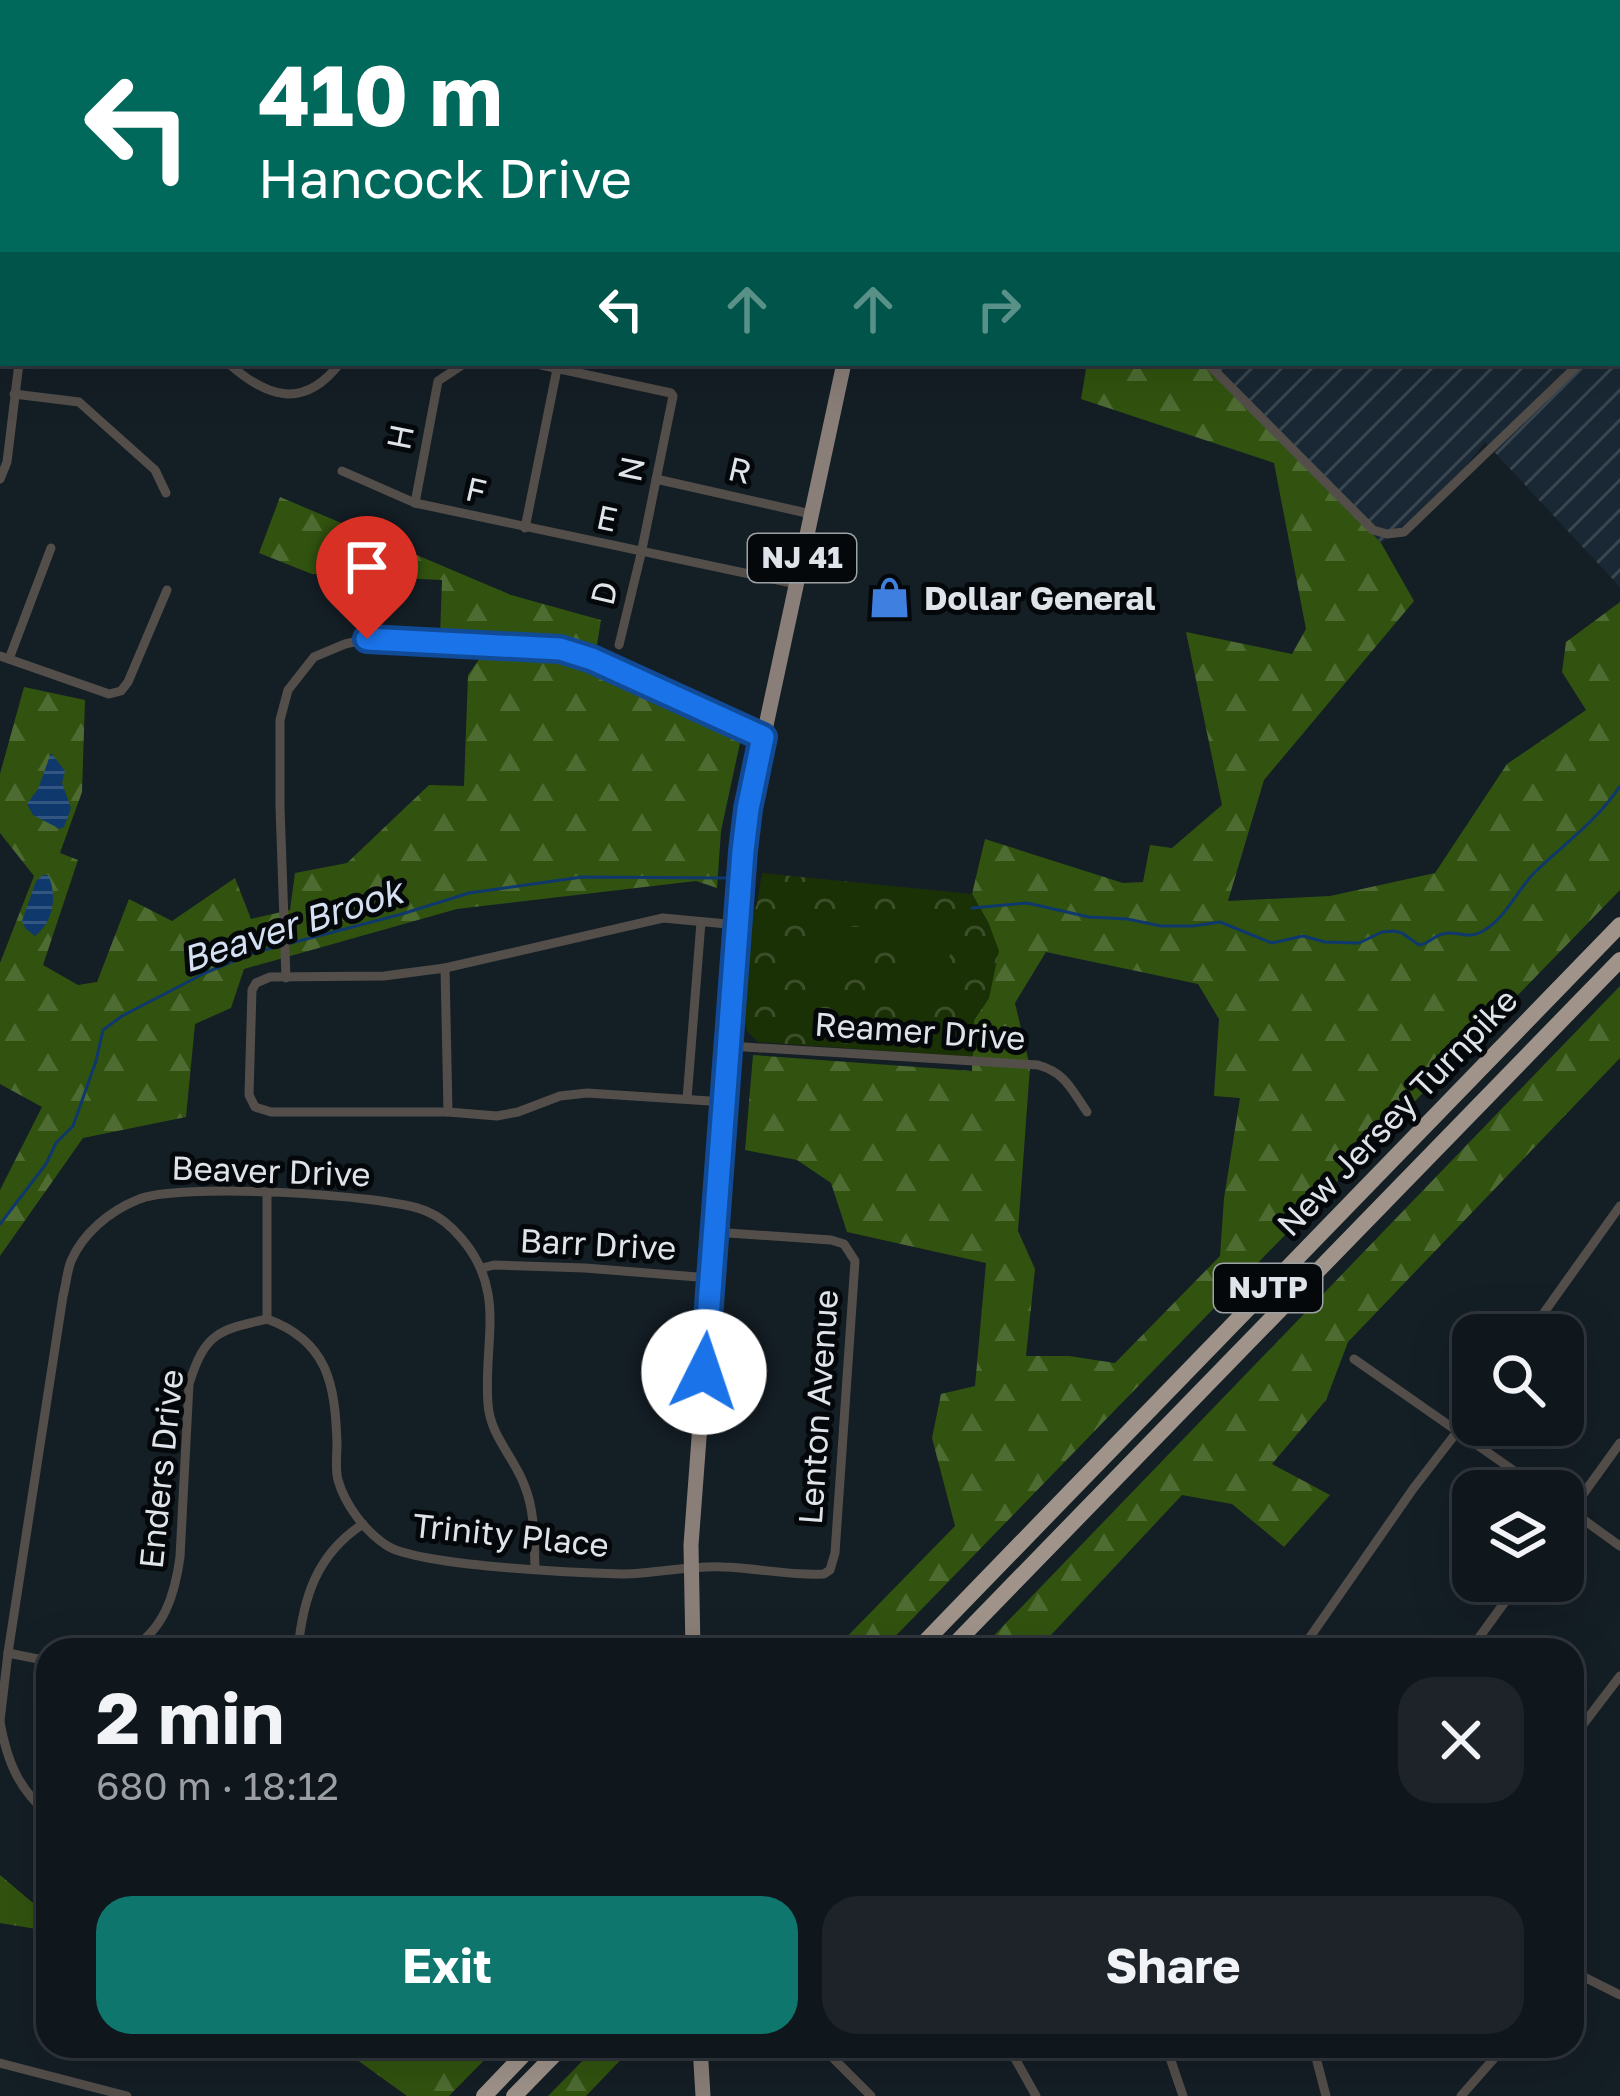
<!DOCTYPE html>
<html lang="en">
<head>
<meta charset="utf-8">
<style>
  :root { --surface:#0f161c; --page:#1d2329; --text:#f1f3f6; --muted:#9b9fa3; --line:#2f353b; --accent:#0f766e }
  body { margin:0; font-family:"Golos Text",sans-serif; background:var(--page); color:var(--text); height:100vh; display:flex; flex-direction:column; font-size:45px; white-space:nowrap }
  * { box-sizing:border-box; margin:0 }
  p { font-size:39px; color:var(--muted) }
  .icon { flex:none; width:66px; height:66px; fill:none; stroke:currentColor; stroke-width:2; stroke-linecap:round; stroke-linejoin:round }
  .map { position:relative; flex:1; overflow:hidden }
  .panel { position:absolute; left:36px; top:1638px; width:1548px; height:420px; display:flex; flex-direction:column; background:var(--surface); border-radius:36px; box-shadow:0 12px 48px #0002,0 0 0 3px var(--line) }
  .panel>* { flex:none }
  .banner { position:absolute; left:0px; top:0px; width:1620px; height:366px; box-shadow:0 12px 48px #0002,0 0 0 3px var(--line); background:#00695c; color:#fff; overflow:hidden }
  .buttons { position:absolute; left:1452px; top:1314px; display:grid; gap:24px }
  .buttons a { display:grid; place-items:center; width:132px; height:132px; border-radius:24px; background:var(--surface); box-shadow:0 12px 48px #0002,0 0 0 3px var(--line); font-size:60px }
  .pin { position:absolute; display:grid; place-items:center; width:102px; height:102px; color:#fff; margin:-123px -51px; border-radius:50% 50% 50% 0; rotate:-45deg; box-shadow:0 0 12px #0007 }
  .pin .icon { rotate:45deg }
  .me { position:absolute; width:132px; margin:-66px; rotate:4deg; stroke-linejoin:round; filter:drop-shadow(0 0 9px #0008) }
  .turn { display:flex; align-items:center; gap:42px; height:252px; padding:0 60px; font-size:54px }
  .turn .icon { width:156px; height:156px; stroke-width:2.5 }
  .turn b { display:block; font-size:84px; line-height:102px }
  .lanes { display:flex; align-items:center; height:114px; padding:0 60px; background:#0003; justify-content:center; gap:60px; direction:ltr }
  .lanes .off { opacity:.35 }
  .round { display:grid; place-items:center; flex:none; width:126px; height:126px; border-radius:36px; background:var(--page) }
  .headline { display:flex; align-items:center; justify-content:space-between; height:204px; padding:0 60px }
  h1 { font-size:72px; font-weight:700; line-height:90px }
  .button { display:flex; gap:24px; margin-top:auto; padding:24px 60px }
  .button a { flex:1; height:138px; border-radius:36px; background:var(--accent); color:#fff; font-size:48px; font-weight:700; line-height:138px; text-align:center }
  .button a+a { background:var(--page); color:var(--text) }
  .map>svg:first-child { display:block }
</style>
</head>
<body>
<div class="map">
<svg width="1620" height="2096" viewBox="0 0 1620 2096">
  <defs>
    <pattern id="industrial-furrows" width="10" height="10" patternUnits="userSpaceOnUse" patternTransform="scale(3)"><rect width="10" height="10" fill="#192834"/><path d="M-1 1l2-2M0 10L10 0M9 11l2-2" fill="none" stroke="#3a4751"/></pattern>
    <pattern id="forest-firs" width="22" height="20" patternUnits="userSpaceOnUse" patternTransform="scale(3)"><rect width="22" height="20" fill="#31530f"/><path d="M5 1l3.5 6h-7zM16 11l3.5 6h-7z" fill="#4e6c32"/></pattern>
    <pattern id="park-crowns" width="20" height="18" patternUnits="userSpaceOnUse" patternTransform="scale(3)"><rect width="20" height="18" fill="#1a3005"/><path d="M2 6a3 3 0 1 1 6 0M12 15a3 3 0 1 1 6 0" fill="none" stroke="#3b4e29"/></pattern>
    <pattern id="water-rules" width="6" height="5" patternUnits="userSpaceOnUse" patternTransform="scale(3)"><rect width="6" height="5" fill="#0f386d"/><path d="M0 2.5h6" fill="none" stroke="#325582"/></pattern>
  </defs>
  <rect width="100%" height="100%" fill="#141e25"/>
  <polygon fill="url(#industrial-furrows)" points="1210,0 1620,0 1620,587 1485,442 1446,492 1381,543 1210,363 1617,363 1617,3 1210,3"/>
  <g fill="url(#forest-firs)" fill-rule="evenodd">
    <path d="M1087,363H1210L1381,543L1414,601L1264,780L1228,901L1330,896L1435,873L1507,764L1586,710L1562,672L1566,642L1620,602V890L882,1650H834L955,1526L932,1438L941,1394L975,1386L986,1263L847,1232L831,1183L797,1160L745,1150L753,1055L972,1071L974,1020L989,998V924L972,894L985,839L1123,883L1143,882L1150,845L1172,848L1222,805L1186,632L1292,654L1306,629L1274,463L1081,399ZM1046,952L1198,984L1219,1019L1214,1096L1240,1098L1224,1198L1220,1256L1115,1363L1069,1356H1026L1035,1269L1018,1231L1030,1067L1015,1003Z"/>
    <polygon points="280,497 511,595 601,620 594,664 743,729 721,831 717,888 696,881 457,909 244,969 231,1008 195,1024 186,1117 83,1138 0,1256 0,1190 42,1107 0,1084 0,963 34,876 0,833 0,774 24,687 85,700 82,792 60,853 78,860 43,965 78,985 97,982 129,899 172,921 235,878 251,919 290,910 295,873 347,863 429,785 464,786 468,675 492,641 440,636 442,580 312,574 259,553"/>
    <polygon points="1620,986 1620,1058 1348,1342 1326,1400 1272,1464 1330,1495 1284,1547 1232,1504 1182,1495 1037,1650 980,1650"/>
    <polygon points="0,1875 33,1903 48,1908 48,1931 0,1923"/>
    <polygon points="338,2046 498,2046 449,2096 407,2096"/>
    <polygon points="597,2046 634,2046 586,2096 548,2096"/>
  </g>
  <polygon fill="url(#park-crowns)" points="762,873 972,894 989,924 999,951 989,998 974,1020 973,1057 758,1042 747,1031 745,1021 753,914 757,904"/>
  <g fill="#1a3005">
    <polygon points="904,916 954,922 944,1000 894,994"/>
    <path d="M810,926L868,927C880,969 844,997 805,984Z"/>
  </g>
  <g fill="url(#water-rules)">
    <polygon points="51,753 65,771 62,783 71,808 64,827 60,829 33,815 27,804 38,789"/>
    <path d="M43,875H48C58,896 53,922 35,936L25,928L22,921L36,881Z"/>
  </g>
  <g fill="none" stroke-linecap="round" stroke-linejoin="round">
    <g stroke="#0f386d" stroke-width="3">
      <path d="M972,908L1027,903L1089,917L1127,919L1161,926H1193L1220,922L1272,943L1303,936L1325,942L1359,943L1382,932L1394,931L1402,933L1419,945C1429,944 1433,936 1443,934C1455,930 1466,939 1479,933C1505,921 1516,891 1535,872C1567,841 1594,824 1620,786"/>
      <polyline points="0,1224 46,1164 56,1143 73,1126 96,1061 103,1030 122,1016 205,973 253,953 402,914 469,893 582,877 727,878"/>
    </g>
    <g stroke="#534e4a" stroke-width="9">
      <polyline points="60,0 63,3"/>
      <polyline points="295,0 298,3"/>
      <polyline points="486,0 489,3"/>
      <polyline points="674,0 677,3"/>
      <polyline points="1281,0 1285,3"/>
      <polyline points="326,3 329,0"/>
      <polyline points="1064,3 1065,0"/>
      <polyline points="1210,3 1211,0"/>
      <polyline points="0,106 3,105"/>
      <polyline points="0,222 3,225"/>
      <polyline points="1617,328 1620,325"/>
      <path d="M228,363C267,398 304,410 340,363"/>
      <polyline points="532,363 671,393 673,396 641,554 619,645"/>
      <polyline points="1207,363 1373,530 1387,534 1404,532 1580,363"/>
      <polyline points="14,394 79,402 155,470 166,493"/>
      <polyline points="342,471 415,503 796,584"/>
      <polyline points="0,479 7,462 19,363"/>
      <polyline points="656,479 811,514"/>
      <polyline points="415,503 438,381 465,363"/>
      <polyline points="525,528 557,369"/>
      <polyline points="0,656 109,694 121,691 128,682 167,590"/>
      <polyline points="9,659 51,548"/>
      <polyline points="445,968 384,976 270,977 256,983 252,990 249,1095 255,1107 271,1112 448,1112 497,1116 518,1112 560,1096 587,1093 725,1102"/>
      <polyline points="286,978 280,807 280,720 288,690 314,657 345,644 367,639 559,649 592,659 763,737"/>
      <path d="M729,1046L1038,1065C1066,1073 1071,1089 1087,1112"/>
      <polyline points="687,1099 701,922"/>
      <polyline points="448,1112 445,968 663,918 738,925"/>
      <polyline points="267,1192 267,1319"/>
      <polyline points="482,1268 494,1265 585,1268 710,1278"/>
      <path d="M267,1319C328,1341 335,1384 337,1443C337,1455 335,1469 338,1480C345,1505 365,1531 386,1545C416,1566 579,1573 622,1574C656,1574 690,1565 723,1567C757,1568 791,1576 824,1574L830,1570L835,1553L855,1261L844,1244L831,1240L714,1232"/>
      <polyline points="1528,1335 1620,1206"/>
      <polyline points="1354,1359 1543,1491"/>
      <polyline points="1563,1505 1620,1546"/>
      <polyline points="1563,1522 1620,1443"/>
      <path d="M129,1650C164,1631 175,1594 180,1557L189,1384C205,1333 218,1330 267,1319"/>
      <path d="M298,1650C303,1597 317,1554 363,1524"/>
      <polyline points="1301,1650 1413,1489 1473,1411"/>
      <polyline points="1470,1650 1520,1581"/>
      <polyline points="8,1653 48,1661"/>
      <path d="M0,1721L8,1653L63,1296C66,1285 67,1271 71,1261C83,1233 110,1211 137,1200C175,1182 386,1194 426,1211C441,1217 452,1227 462,1239C507,1292 483,1342 488,1404C490,1436 515,1458 525,1487C535,1512 534,1541 535,1568"/>
      <path d="M0,1722C7,1761 18,1788 48,1814"/>
      <polyline points="1572,1739 1620,1676"/>
      <polyline points="1572,1971 1620,1995"/>
      <polyline points="821,2046 871,2096"/>
      <polyline points="1008,2046 1036,2096"/>
      <polyline points="1166,2046 1183,2096"/>
      <polyline points="1313,2046 1326,2096"/>
      <polyline points="0,2063 127,2096"/>
      <polyline points="1461,2096 1505,2046"/>
    </g>
    <polyline stroke="#534e4a" stroke-width="12" points="864,0 867,3"/>
    <g stroke="#8a7f78" stroke-width="15">
      <polyline points="922,3 923,0"/>
      <polyline points="693,1650 691,1545 743,851 748,809 844,363"/>
      <polyline points="700,2046 703,2096"/>
    </g>
    <g stroke="#9f938a" stroke-width="16">
      <polyline points="917,1650 1620,925"/>
      <polyline points="949,1650 1620,960"/>
      <polyline points="484,2096 532,2046"/>
      <polyline points="514,2096 563,2046"/>
    </g>
  </g>
  <g fill="none" stroke-linecap="round" stroke-linejoin="round">
    <defs>
      <polyline id="route" points="367,639 560,649 592,659 763,737 748,809 743,851 704,1372"/>
    </defs>
    <use href="#route" stroke="#114b97" stroke-width="30"/>
    <use href="#route" stroke="#1a73e8" stroke-width="21"/>
  </g>
  <defs>
    <symbol id="shop-bare" viewBox="-9 -9 18 18"><path d="M-5-2.5h2.3a2.7 3.5 0 0 1 5.4 0H5L5.5 6h-11ZM-1.5-2.5h3a1.5 2.3 0 0 0-3 0Z" fill="#3f7fe0" stroke="#05080b" stroke-width="2.5" paint-order="stroke"/></symbol>
  </defs>
  <g fill-rule="evenodd">
    <use href="#shop-bare" x="860" y="568" width="59" height="59"/>
  </g>
  <g text-anchor="middle" stroke-width="10" stroke-linejoin="round" paint-order="stroke">
    <g fill="#05080b" stroke="#9da2a6" stroke-width="3">
      <rect x="748" y="534" width="108" height="48" rx="9"/>
      <rect x="1214" y="1264" width="108" height="48" rx="9"/>
    </g>
    <g font-size="30" font-weight="bold" fill="#dee4e9">
      <text x="802" y="568">NJ 41</text>
      <text x="1268" y="1298">NJTP</text>
    </g>
    <g font-size="33" fill="#dee4e9" stroke="#05080b">
      <text transform="translate(400 437) rotate(-79)" y="12">H</text>
      <text transform="translate(631 469) rotate(-79)" y="12">N</text>
      <text transform="translate(740 470) rotate(13)" y="12">R</text>
      <text transform="translate(476 490) rotate(13)" y="12">F</text>
      <text transform="translate(607 518) rotate(12)" y="12">E</text>
      <text transform="translate(604 593) rotate(-77)" y="12">D</text>
      <text transform="translate(920 1031) rotate(4)" y="12">Reamer Drive</text>
      <text transform="translate(1397 1112) rotate(-46)" y="12">New Jersey Turnpike</text>
      <text transform="translate(271 1171) rotate(2)" y="12">Beaver Drive</text>
      <text transform="translate(598 1244) rotate(3)" y="12">Barr Drive</text>
      <text transform="translate(818 1407) rotate(-86)" y="12">Lenton Avenue</text>
      <text transform="translate(161 1469) rotate(-84)" y="12">Enders Drive</text>
      <text transform="translate(511 1535) rotate(6)" y="12">Trinity Place</text>
    </g>
    <g font-size="33" font-weight="bold" fill="#dee4e9" stroke="#05080b" text-anchor="start">
      <text x="924" y="610">Dollar General</text>
    </g>
    <g font-size="36" font-style="italic" fill="#d5e1f2" stroke="#05080b">
      <text transform="translate(292 925) rotate(-18)" y="13">Beaver Brook</text>
    </g>
  </g>
</svg>
<div class="buttons">
<a><svg class="icon" aria-label="search" viewBox="0 0 24 24"><circle cx="10" cy="10" r="6"/><path d="M15 15l6 6"/></svg></a>
<a><svg class="icon" aria-label="layers" viewBox="0 0 24 24"><path d="M12 4l9 5-9 5-9-5zM3 14l9 5 9-5"/></svg></a>
</div>
<div class="pin" style="left:367px;top:639px;background:#d93025"><svg class="icon" aria-label="arrive" viewBox="0 0 24 24"><path d="M6 21V4h12l-3 4 3 4H6"/></svg></div>
<svg class="me" style="left:704px;top:1372px" viewBox="-20 -20 40 40"><circle r="19" fill="#fff"/><path d="M0-13L10 11 0 6-10 11z" fill="#1a73e8"/></svg>
<div class="banner">
<div class="turn"><svg class="icon" aria-label="left" viewBox="0 0 24 24"><path d="M17 20v-9H6M10 6l-5 5 5 5"/></svg><div><b>410 m</b>Hancock Drive</div></div>
<div class="lanes"><svg class="icon" aria-label="left" viewBox="0 0 24 24"><path d="M17 20v-9H6M10 6l-5 5 5 5"/></svg><svg class="icon off" aria-label="ahead" viewBox="0 0 24 24"><path d="M12 20V5M6 11l6-6 6 6"/></svg><svg class="icon off" aria-label="ahead" viewBox="0 0 24 24"><path d="M12 20V5M6 11l6-6 6 6"/></svg><svg class="icon off" aria-label="right" viewBox="0 0 24 24"><path d="M7 20v-9h11M14 6l5 5-5 5"/></svg></div>
</div>
<section class="panel">
<div class="headline"><div><h1>2 min</h1><p>680 m · 18:12</p></div><a class="round"><svg class="icon" aria-label="close" viewBox="0 0 24 24"><path d="M6 6l12 12M18 6L6 18"/></svg></a></div>
<div class="button"><a>Exit</a><a>Share</a></div>
</section>
</div>
</body>
</html>
